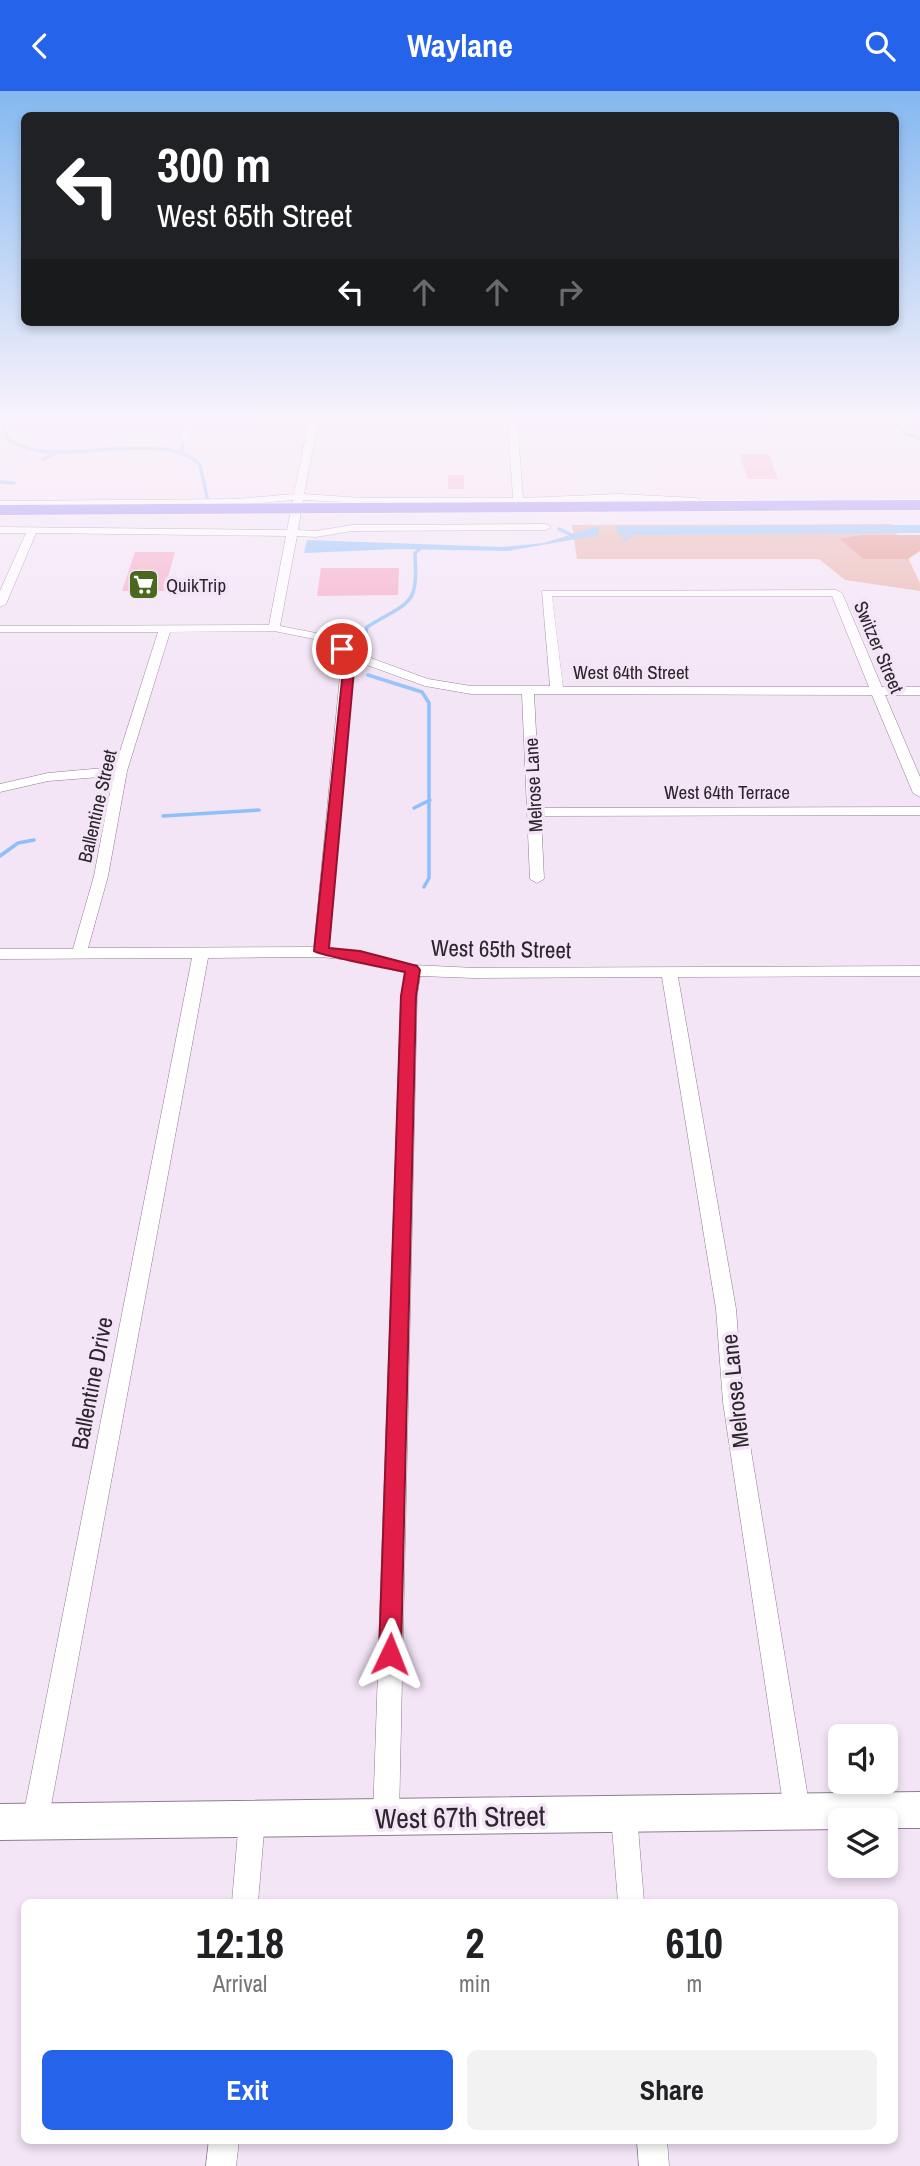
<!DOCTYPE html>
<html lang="en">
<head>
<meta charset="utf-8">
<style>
  :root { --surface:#fff; --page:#f2f2f2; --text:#202124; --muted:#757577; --accent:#2563eb }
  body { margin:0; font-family:"Archivo Narrow",sans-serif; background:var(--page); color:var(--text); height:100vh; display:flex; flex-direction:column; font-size:26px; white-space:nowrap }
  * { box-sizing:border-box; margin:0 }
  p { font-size:23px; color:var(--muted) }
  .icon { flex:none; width:38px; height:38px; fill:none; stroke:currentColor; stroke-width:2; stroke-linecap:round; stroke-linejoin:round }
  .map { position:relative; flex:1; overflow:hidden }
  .side { position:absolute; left:21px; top:1808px; width:877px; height:245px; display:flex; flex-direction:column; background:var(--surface); border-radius:10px; box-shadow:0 4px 10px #0003 }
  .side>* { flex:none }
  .banner { position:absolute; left:21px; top:21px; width:878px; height:214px; border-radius:10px; box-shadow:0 4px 10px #0003; background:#202124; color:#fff; overflow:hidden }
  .fabs { position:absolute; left:828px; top:1633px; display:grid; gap:14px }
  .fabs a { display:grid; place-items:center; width:70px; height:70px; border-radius:10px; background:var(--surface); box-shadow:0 4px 10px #0003; font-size:35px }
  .pin { position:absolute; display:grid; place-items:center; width:60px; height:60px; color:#fff; margin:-30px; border:4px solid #fff; border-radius:50%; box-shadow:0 2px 7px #0007 }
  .me { position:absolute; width:77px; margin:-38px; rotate:2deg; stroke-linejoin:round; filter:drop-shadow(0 0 5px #0008) }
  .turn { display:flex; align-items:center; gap:24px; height:147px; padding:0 21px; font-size:32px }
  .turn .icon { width:91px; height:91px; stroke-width:2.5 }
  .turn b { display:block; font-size:49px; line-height:60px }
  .lanes { display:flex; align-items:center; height:66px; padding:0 21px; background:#0003; justify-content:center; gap:35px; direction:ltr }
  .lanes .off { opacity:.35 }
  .eta { display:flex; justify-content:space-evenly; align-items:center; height:119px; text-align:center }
  .eta b { font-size:42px; font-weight:800; line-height:49px }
  .button { display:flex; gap:14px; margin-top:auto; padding:14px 21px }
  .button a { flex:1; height:80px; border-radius:10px; background:var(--accent); color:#fff; font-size:28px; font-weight:800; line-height:80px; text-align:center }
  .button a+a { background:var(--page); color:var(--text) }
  header { display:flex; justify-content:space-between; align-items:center; height:91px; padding:0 21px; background:var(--accent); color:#fff; font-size:32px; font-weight:800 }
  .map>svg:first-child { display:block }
</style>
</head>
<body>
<header><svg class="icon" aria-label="back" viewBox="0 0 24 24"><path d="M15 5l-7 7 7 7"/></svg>Waylane<svg class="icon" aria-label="search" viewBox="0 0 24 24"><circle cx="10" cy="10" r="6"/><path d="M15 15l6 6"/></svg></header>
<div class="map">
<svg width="920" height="2075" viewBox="0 0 920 2075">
  <rect width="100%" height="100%" fill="#f3e4f6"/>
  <polygon fill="#e9b2aa" points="892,433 920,492 920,500 845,489 819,468 577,468 572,434"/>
  <polygon fill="#e49287" points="861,444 920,444 920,460 908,468 863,468 840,448"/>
  <g fill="#8ebffb">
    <polygon points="920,434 920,442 618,444 616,435"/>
    <polygon points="598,435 599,444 508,460 398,458 304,462 307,449 502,456 544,452"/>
  </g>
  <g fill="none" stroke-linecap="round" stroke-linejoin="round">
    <g stroke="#8ebffb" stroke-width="3.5">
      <path d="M2,330L8,349C22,356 34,360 50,361C88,364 174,343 200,374L207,406"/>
      <polyline points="896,330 903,342 920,347"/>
      <polyline points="181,362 184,348"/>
      <polyline points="43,368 56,362"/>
      <polyline points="0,391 14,392"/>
      <polyline points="559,438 576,446"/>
      <polyline points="624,449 635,440"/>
      <path d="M363,557L367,536C411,509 418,516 415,462L421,457"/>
      <polyline points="368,584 422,601 429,612 429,787 424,796"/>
      <polyline points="414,717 430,709"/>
      <polyline points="163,725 259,719"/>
      <polyline points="0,765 18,752 34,749"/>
    </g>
  </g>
  <g fill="#f6a6c5">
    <polygon points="739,363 769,363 778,388 748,388"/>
    <rect x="448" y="384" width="16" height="14"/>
    <polygon points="135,461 175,461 164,500 122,500"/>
    <polygon points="321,477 399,477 398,504 317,505"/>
  </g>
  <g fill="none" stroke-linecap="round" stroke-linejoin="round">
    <defs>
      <g id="street">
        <polygon points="186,330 196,330 189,348 184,351 179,348"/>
        <path d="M309,330H318L304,403L363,407H513L508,330H517L523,407L619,403L696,407L701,410L696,413C565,406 434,417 303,409L298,439L316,440L352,434L546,433L551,436L546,439L352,440L316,446L297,445L280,535L321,543L352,560L428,588L471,595H550L542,500L836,499L842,502L882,596H920V604H885L920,686V706L913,702L872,604L534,603L540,717L920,716V724L541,725L544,788L537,792L530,788L522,603H471L425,595L353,569L329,857L360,860L413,874L475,877L920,875V885L678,886L736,1218L743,1311L810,1719L806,1728L797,1732L788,1728L784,1719L723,1311L716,1218L662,886L475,887L420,885L417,905L399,1726L395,1735L386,1739L377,1735L373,1726L401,905L405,882L360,870L321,866L208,867L48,1731L44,1740L35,1744L26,1740L22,1731L192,867L0,868V858H73L94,785L113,685L48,690L0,701V693L48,682L115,676L158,541H0V535L269,534L286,445L36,442L6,513L0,516V500L26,442H0V436L287,439L293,409L236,414L0,416V410L236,408L294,403ZM552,505H832L869,596H563ZM274,540L314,548L342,564L314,856L88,857L108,785L127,680L170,541Z"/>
        <polygon points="624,1711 633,1715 637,1724 644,1811 618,1811 611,1724 615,1715"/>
        <polygon points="252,1716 261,1720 265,1729 258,1811 232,1811 239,1729 243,1720"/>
        <polygon points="209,2049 239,2049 236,2075 206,2075"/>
        <polygon points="637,2049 667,2049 669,2075 639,2075"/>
      </g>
      <polygon id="secondary" points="920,1701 920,1737 886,1737 886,1729 840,1729 840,1738 0,1749 0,1713"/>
      <polygon id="highway" points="920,409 920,419 0,424 0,414"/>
    </defs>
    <use href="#street" stroke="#8c7e8f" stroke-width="1"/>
    <use href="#secondary" stroke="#8c7e8f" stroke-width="2"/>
    <use href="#highway" stroke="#fff" stroke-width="1"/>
    <use href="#street" fill="#fff" fill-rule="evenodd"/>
    <use href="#secondary" fill="#fff" fill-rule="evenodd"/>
    <use href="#highway" fill="#9181f3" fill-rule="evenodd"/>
  </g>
  <linearGradient id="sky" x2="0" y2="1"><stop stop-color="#84b8f0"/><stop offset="0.53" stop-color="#faf3fb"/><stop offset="1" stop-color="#faf3fb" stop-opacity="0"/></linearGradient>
  <rect width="920" height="620" fill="url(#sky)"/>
  <path fill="#e11d48" stroke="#92132f" stroke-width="2" d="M342,555L354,563V579L329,857L360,860L417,875L420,879L416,905L401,1563L398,1570L390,1573L382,1570L379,1563L401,905L405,881C391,878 318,864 314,860L343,579V564L337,558Z"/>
  <defs>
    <symbol id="supermarket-square" viewBox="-11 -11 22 22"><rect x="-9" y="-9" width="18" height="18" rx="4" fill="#4a691f" stroke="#f3e4f6"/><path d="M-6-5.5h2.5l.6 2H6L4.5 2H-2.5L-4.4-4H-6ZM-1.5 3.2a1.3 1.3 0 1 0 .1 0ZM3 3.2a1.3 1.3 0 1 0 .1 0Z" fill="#fff"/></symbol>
  </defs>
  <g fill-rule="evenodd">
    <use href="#supermarket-square" x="126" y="476" width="35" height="35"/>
  </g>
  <g text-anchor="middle" stroke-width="7" stroke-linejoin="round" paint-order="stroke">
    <g font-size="19" fill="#2b252c" stroke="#f3e4f6" text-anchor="start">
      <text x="166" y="501">QuikTrip</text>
    </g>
    <g font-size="19" fill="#2b252c" stroke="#f3e4f6">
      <text transform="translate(879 556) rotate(67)" y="7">Switzer Street</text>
      <text x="631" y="588">West 64th Street</text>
      <text transform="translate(533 694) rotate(-93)" y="7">Melrose Lane</text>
      <text x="727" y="708">West 64th Terrace</text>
      <text transform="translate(97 715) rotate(-77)" y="7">Ballentine Street</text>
    </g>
    <g font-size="23" fill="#2b252c" stroke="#f3e4f6">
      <text transform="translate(501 858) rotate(1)" y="8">West 65th Street</text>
      <text transform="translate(92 1292) rotate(-79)" y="8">Ballentine Drive</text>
      <text transform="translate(735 1300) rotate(-96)" y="8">Melrose Lane</text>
    </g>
    <g font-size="28" fill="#2b252c" stroke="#f3e4f6">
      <text transform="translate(460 1726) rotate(-1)" y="10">West 67th Street</text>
    </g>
  </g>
</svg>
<div class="fabs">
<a><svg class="icon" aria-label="sound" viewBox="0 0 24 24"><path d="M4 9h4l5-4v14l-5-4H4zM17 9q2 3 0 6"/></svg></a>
<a><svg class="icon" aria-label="layers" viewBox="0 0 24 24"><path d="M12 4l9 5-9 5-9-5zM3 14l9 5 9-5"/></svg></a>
</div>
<div class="pin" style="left:342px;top:558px;background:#d93025"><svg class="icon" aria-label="arrive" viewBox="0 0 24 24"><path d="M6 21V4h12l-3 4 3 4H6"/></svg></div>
<svg class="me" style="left:390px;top:1563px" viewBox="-20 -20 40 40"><path d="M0-17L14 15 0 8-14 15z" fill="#e11d48" stroke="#fff" stroke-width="4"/></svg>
<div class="banner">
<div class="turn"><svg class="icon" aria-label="left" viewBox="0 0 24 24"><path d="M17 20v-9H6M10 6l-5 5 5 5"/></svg><div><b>300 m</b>West 65th Street</div></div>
<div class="lanes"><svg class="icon" aria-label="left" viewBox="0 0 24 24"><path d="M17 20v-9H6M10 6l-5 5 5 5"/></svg><svg class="icon off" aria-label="ahead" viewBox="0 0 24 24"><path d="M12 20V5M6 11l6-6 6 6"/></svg><svg class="icon off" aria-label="ahead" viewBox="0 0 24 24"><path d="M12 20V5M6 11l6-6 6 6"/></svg><svg class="icon off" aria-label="right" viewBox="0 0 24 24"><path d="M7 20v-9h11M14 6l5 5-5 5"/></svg></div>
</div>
<section class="side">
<div class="eta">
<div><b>12:18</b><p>Arrival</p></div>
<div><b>2</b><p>min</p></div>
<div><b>610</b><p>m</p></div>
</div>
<div class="button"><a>Exit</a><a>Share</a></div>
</section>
</div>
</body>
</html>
